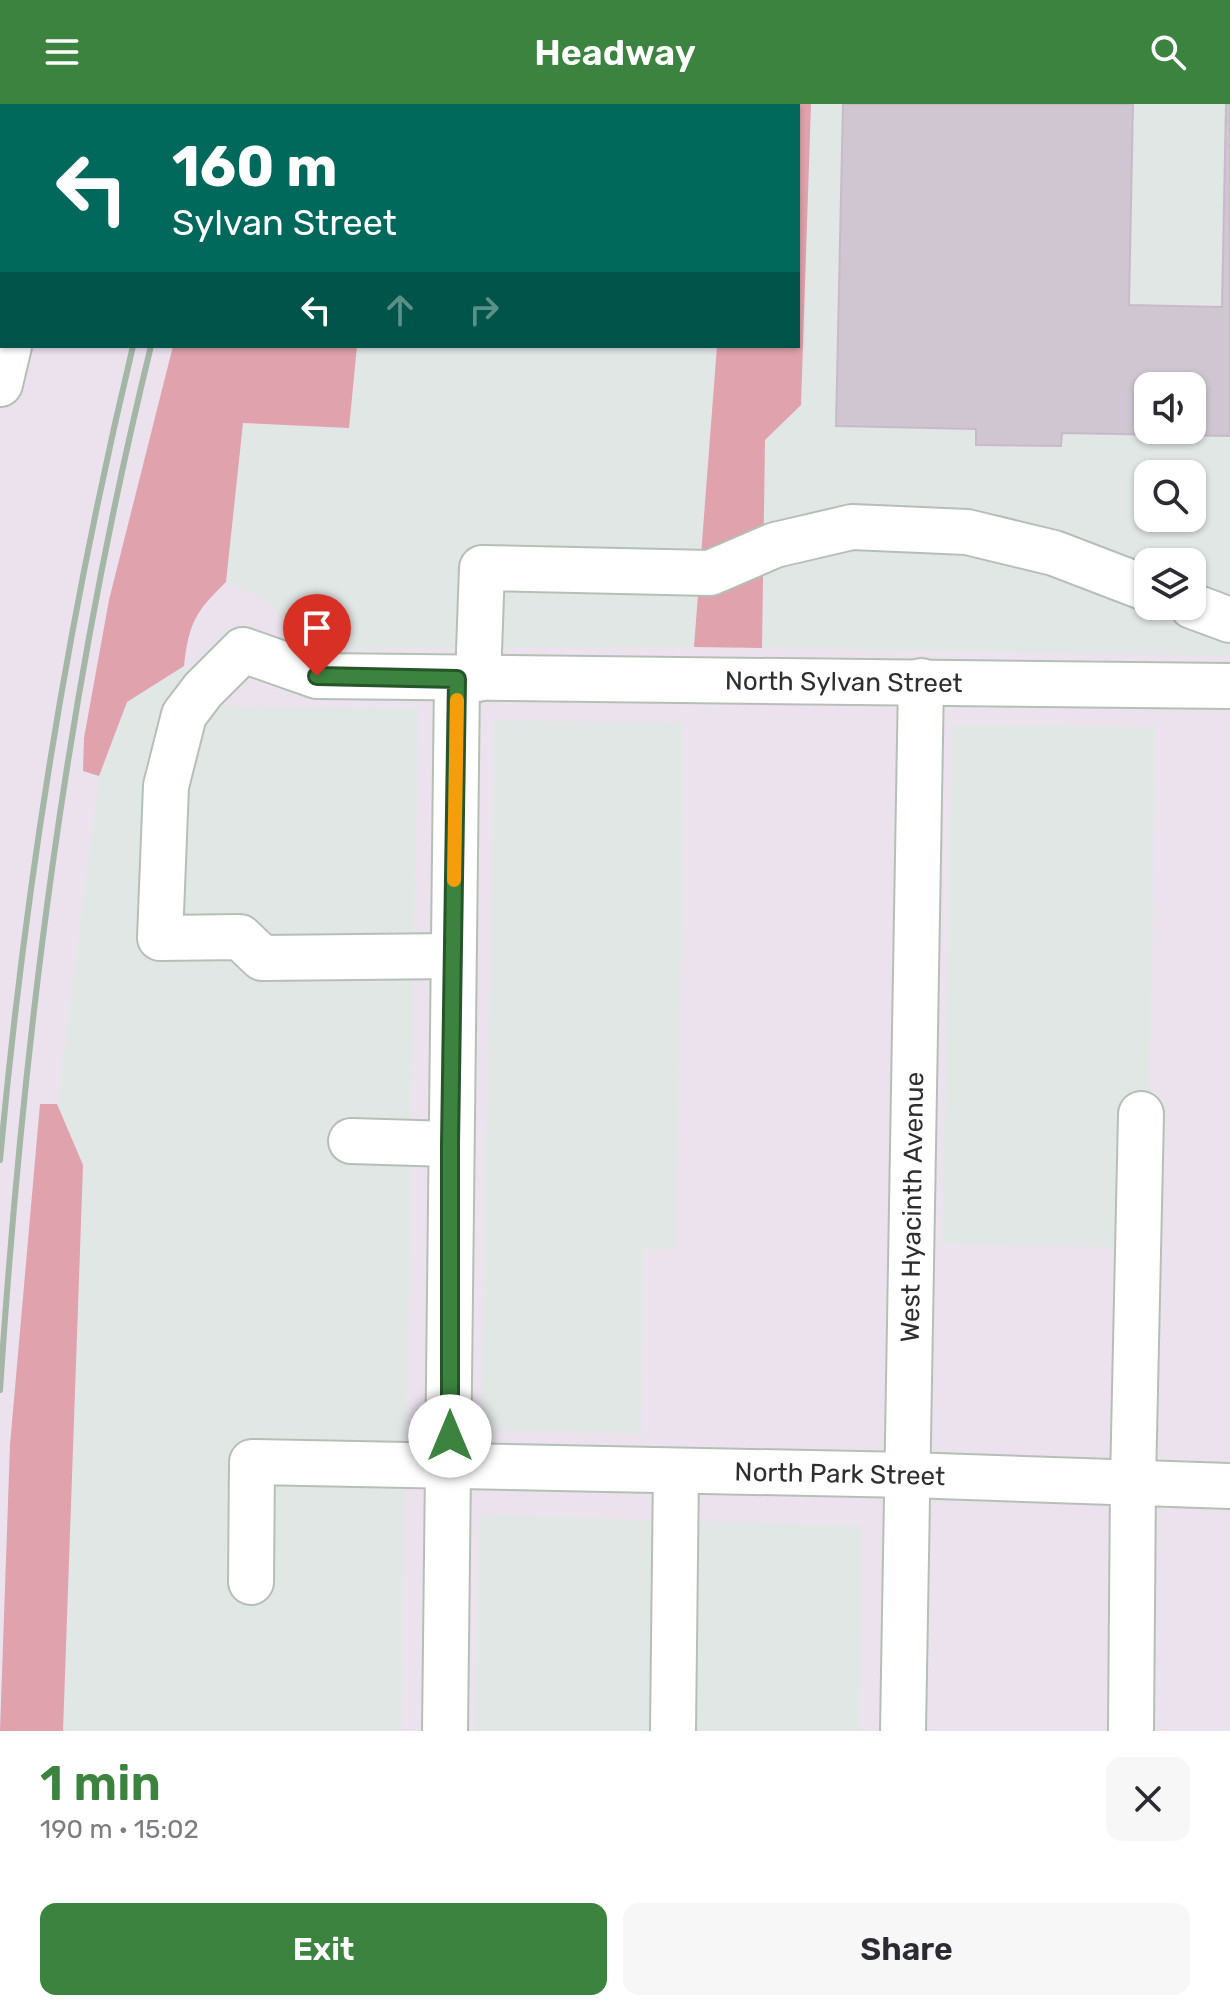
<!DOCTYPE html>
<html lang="en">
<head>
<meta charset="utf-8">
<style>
  :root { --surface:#fff; --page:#f7f7f7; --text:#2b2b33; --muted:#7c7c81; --accent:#3b833f }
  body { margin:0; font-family:Rubik,sans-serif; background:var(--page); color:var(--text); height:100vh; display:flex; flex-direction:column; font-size:30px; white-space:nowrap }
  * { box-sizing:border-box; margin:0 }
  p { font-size:26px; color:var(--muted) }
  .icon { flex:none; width:44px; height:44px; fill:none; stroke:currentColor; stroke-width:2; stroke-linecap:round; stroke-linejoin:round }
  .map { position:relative; height:1627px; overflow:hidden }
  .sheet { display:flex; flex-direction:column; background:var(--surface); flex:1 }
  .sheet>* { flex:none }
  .guide { position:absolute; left:0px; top:0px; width:800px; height:244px; box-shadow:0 2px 6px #0004; background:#00695c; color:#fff; overflow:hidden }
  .fabs { position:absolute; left:1134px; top:268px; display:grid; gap:16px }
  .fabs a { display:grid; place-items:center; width:72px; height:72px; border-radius:16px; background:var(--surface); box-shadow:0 2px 6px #0004; font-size:40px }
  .pin { position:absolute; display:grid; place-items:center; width:68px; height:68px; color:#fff; margin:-82px -34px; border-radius:50% 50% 50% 0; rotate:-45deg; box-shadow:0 0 8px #0007 }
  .pin .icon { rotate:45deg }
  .me { position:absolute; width:88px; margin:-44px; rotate:0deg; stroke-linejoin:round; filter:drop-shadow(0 0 6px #0008) }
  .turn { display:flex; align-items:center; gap:28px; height:168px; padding:0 40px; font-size:36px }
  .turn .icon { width:104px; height:104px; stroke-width:2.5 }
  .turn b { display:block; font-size:56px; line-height:68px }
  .lanes { display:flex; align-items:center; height:76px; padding:0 40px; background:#0003; justify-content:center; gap:40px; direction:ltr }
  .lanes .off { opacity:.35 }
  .round { display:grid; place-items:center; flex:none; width:84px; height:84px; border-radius:16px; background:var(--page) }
  .head { display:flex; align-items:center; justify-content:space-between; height:136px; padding:0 40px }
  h1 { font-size:48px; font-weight:600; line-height:60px; color:var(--accent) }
  .action { display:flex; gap:16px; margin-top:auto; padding:16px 40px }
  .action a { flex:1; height:92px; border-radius:16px; background:var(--accent); color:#fff; font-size:32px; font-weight:600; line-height:92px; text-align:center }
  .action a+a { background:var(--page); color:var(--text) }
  header { display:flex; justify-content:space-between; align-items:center; height:104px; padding:0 40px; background:var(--accent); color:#fff; font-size:36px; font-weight:600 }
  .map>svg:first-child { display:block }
</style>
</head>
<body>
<header><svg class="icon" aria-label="menu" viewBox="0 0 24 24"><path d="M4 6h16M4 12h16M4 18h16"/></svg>Headway<svg class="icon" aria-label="search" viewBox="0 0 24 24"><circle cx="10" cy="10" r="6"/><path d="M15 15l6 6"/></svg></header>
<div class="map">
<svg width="1230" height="1627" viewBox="0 0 1230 1627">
  <rect width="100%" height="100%" fill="#ebe2ee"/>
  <g fill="#e1e7e4" fill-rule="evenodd">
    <path d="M811,0H1230V552L762,544L765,336L801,301ZM1148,282H1192V326H1148ZM1148,370H1192V414H1148ZM1148,458H1192V502H1148Z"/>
    <polygon points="357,242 717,242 694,543 323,545 290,524 267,496 226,478 243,319 349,324"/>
    <polygon points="184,562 209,597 241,603 418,604 402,1627 63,1627 83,1061 57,1000 99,672 127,598"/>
    <polygon points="494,616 684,619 677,1146 643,1146 642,1330 481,1327"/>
    <polygon points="952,620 1156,623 1147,1144 942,1140"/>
    <polygon points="479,1410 862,1422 860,1627 474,1627"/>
  </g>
  <g fill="#e0a2ac">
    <polygon points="236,0 811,0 801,301 765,336 762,544 694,543 717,242 798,242 798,2 236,2"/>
    <path d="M173,242H357L349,324L243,319L226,478C195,508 189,519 184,562L127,598L99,672L83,667L84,634L109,496Z"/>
    <polygon points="40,1000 57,1000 83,1061 63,1627 0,1627 10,1341"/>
  </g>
  <path fill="#cfc6d1" stroke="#c7bbca" stroke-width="2" fill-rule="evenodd" d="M843,0H1133L1129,201L1222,203L1226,0H1230V332L1062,329L1061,342L976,341V325L836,322ZM1148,282H1192V326H1148Z"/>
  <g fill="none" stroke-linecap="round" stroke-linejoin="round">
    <defs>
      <g id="minor">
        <polyline points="0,161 2,161"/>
        <polyline points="0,280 9,242"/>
        <polyline points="1192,502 1230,516"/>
        <polyline points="478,575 482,464 710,469 775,441 852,423 967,428 1054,449 1148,485"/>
        <path id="s1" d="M453,852L262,854L240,833L160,834L166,682L184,611L203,586L243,546L317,572L1230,582"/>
        <polyline points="351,1037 450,1040"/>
        <path id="s2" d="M251,1478L252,1358L909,1371L1230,1382"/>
        <polyline points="445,1627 457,575"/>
        <polyline points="673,1627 676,1367"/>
        <path id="s3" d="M903,1627L921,577"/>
        <polyline points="1131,1627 1133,1378 1141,1010"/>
      </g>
    </defs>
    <use href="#minor" stroke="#b5c0b5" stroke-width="48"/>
    <use href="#minor" stroke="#fff" stroke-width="44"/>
    <g stroke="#a4b6a5" stroke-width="6">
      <polyline points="194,2 194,0"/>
      <polyline points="212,2 212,0"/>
      <path d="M0,1056C25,782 69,509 133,242"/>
      <path d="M0,1286C23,935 67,584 151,242"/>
    </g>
  </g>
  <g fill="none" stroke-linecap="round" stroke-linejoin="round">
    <defs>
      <polyline id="route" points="317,572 457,575 450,1040 450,1332"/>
    </defs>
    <use href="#route" stroke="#265529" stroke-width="20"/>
    <use href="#route" stroke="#3b833f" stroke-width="14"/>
    <polyline stroke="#f59e0b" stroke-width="14" points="454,776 457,596"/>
  </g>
  <g text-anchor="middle" stroke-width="7" stroke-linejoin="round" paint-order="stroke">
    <g font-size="26" fill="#2e2e2e" stroke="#fff">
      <text dy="9" stroke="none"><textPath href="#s1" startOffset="1220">North Sylvan Street</textPath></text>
      <text dy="9" stroke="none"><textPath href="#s3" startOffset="524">West Hyacinth Avenue</textPath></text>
      <text dy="9" stroke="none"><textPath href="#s2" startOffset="708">North Park Street</textPath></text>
    </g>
  </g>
</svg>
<div class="fabs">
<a><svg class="icon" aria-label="sound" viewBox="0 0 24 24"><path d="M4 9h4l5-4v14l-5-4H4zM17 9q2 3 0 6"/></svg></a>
<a><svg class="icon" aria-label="search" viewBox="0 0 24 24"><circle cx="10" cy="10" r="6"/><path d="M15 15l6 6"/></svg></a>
<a><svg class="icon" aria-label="layers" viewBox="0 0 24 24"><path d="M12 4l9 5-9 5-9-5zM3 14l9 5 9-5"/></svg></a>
</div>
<div class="pin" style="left:317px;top:572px;background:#d93025"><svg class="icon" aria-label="arrive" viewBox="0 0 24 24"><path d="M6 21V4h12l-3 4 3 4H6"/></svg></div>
<svg class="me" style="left:450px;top:1332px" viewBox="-20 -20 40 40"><circle r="19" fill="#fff"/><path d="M0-13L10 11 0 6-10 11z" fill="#3b833f"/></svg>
<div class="guide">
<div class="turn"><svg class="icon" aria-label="left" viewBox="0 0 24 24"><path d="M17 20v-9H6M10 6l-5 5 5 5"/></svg><div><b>160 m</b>Sylvan Street</div></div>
<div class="lanes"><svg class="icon" aria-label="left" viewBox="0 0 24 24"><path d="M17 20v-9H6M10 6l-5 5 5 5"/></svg><svg class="icon off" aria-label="ahead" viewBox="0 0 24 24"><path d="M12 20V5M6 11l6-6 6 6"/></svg><svg class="icon off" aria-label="right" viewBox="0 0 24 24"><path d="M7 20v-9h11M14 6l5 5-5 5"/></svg></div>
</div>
</div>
<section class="sheet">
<div class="head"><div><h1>1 min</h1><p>190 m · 15:02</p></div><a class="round"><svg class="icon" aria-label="close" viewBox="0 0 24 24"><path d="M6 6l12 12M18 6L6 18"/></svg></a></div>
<div class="action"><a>Exit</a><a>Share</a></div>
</section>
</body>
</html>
